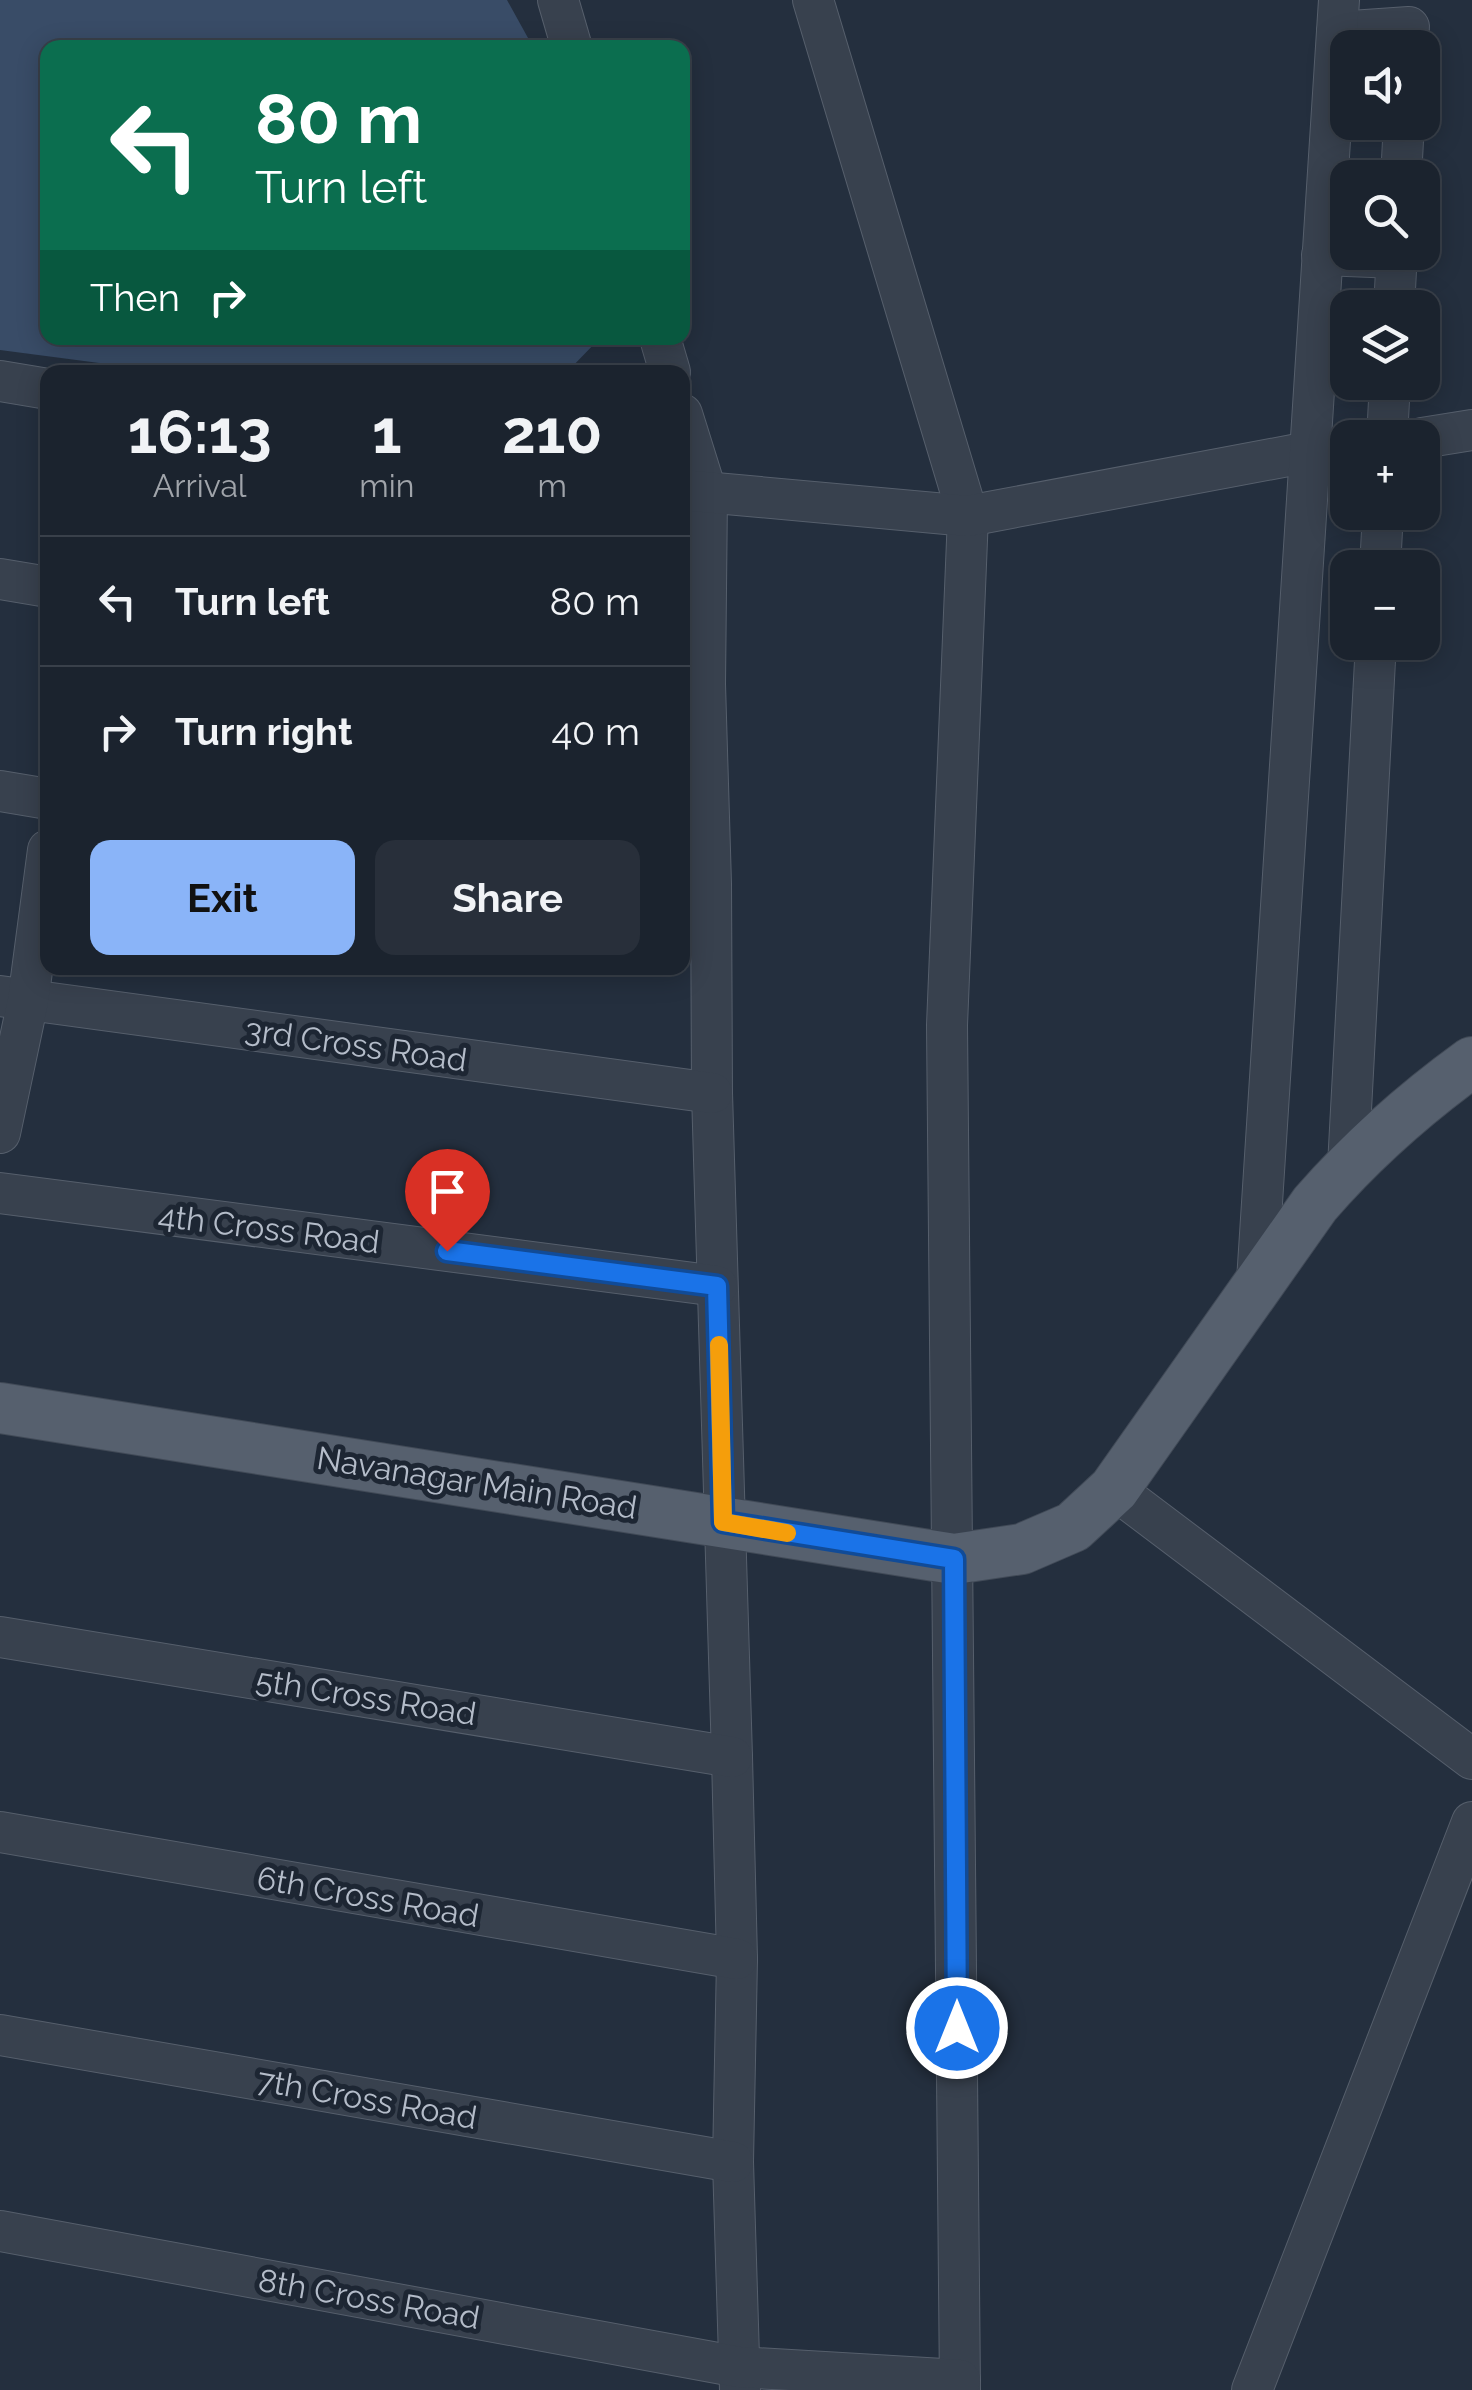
<!DOCTYPE html>
<html lang="en">
<head>
<meta charset="utf-8">
<style>
  :root { --surface:#1b232e; --page:#282f3a; --text:#f1f3f6; --muted:#a0a4aa; --line:#39404a; --accent:#8ab4f8 }
  body { margin:0; font-family:Raleway,sans-serif; background:var(--page); color:var(--text); height:100vh; display:flex; flex-direction:column; font-size:38px; white-space:nowrap }
  * { box-sizing:border-box; margin:0 }
  p { font-size:32px; color:var(--muted) }
  .icon { flex:none; width:55px; height:55px; fill:none; stroke:currentColor; stroke-width:2; stroke-linecap:round; stroke-linejoin:round }
  .map { position:relative; flex:1; overflow:hidden }
  .sheet { position:absolute; left:40px; top:365px; width:650px; height:610px; display:flex; flex-direction:column; background:var(--surface); border-radius:20px; box-shadow:0 5px 25px #0003,0 0 0 2px var(--line) }
  .sheet>* { flex:none }
  .hud { position:absolute; left:40px; top:40px; width:650px; height:305px; border-radius:20px; box-shadow:0 5px 25px #0003,0 0 0 2px var(--line); background:#0b6e4f; color:#fff; overflow:hidden }
  .tools { position:absolute; left:1330px; top:30px; display:grid; gap:20px }
  .tools a { display:grid; place-items:center; width:110px; height:110px; border-radius:20px; background:var(--surface); box-shadow:0 5px 25px #0003,0 0 0 2px var(--line); font-size:50px }
  .pin { position:absolute; display:grid; place-items:center; width:85px; height:85px; color:#fff; margin:-102px -42px; border-radius:50% 50% 50% 0; rotate:-45deg; box-shadow:0 0 10px #0007 }
  .pin .icon { rotate:45deg }
  .me { position:absolute; width:110px; margin:-55px; rotate:0deg; stroke-linejoin:round; filter:drop-shadow(0 0 8px #0008) }
  .turn { display:flex; align-items:center; gap:35px; height:210px; padding:0 50px; font-size:45px }
  .turn .icon { width:130px; height:130px; stroke-width:2.5 }
  .turn b { display:block; font-size:70px; line-height:85px }
  .then { display:flex; align-items:center; height:95px; padding:0 50px; background:#0003; gap:20px; font-size:38px }
  .eta { display:flex; justify-content:space-evenly; align-items:center; height:170px; text-align:center }
  .eta b { font-size:60px; font-weight:700; line-height:70px }
  .action { display:flex; gap:20px; margin-top:auto; padding:20px 50px }
  .action a { flex:1; height:115px; border-radius:20px; background:var(--accent); color:#111; font-size:40px; font-weight:700; line-height:115px; text-align:center }
  .action a+a { background:var(--page); color:var(--text) }
  ul { padding:0; list-style:none }
  li { display:flex; align-items:center; gap:30px; height:130px; padding:0 50px; border-top:2px solid var(--line) }
  li div { flex:1 }
  li b { display:block; font-size:38px }
  li em { font-style:normal }
  .map>svg:first-child { display:block }
</style>
</head>
<body>
<div class="map">
<svg width="1472" height="2390" viewBox="0 0 1472 2390">
  <rect width="100%" height="100%" fill="#242f3e"/>
  <polygon fill="#394c67" points="0,0 507,0 533,47 48,48 48,338 600,338 567,372 168,372 0,350"/>
  <g fill="none" stroke-linecap="round" stroke-linejoin="round">
    <defs>
      <g id="minor">
        <polyline points="558,0 572,48"/>
        <polyline points="813,0 968,516 947,1025 960,2390"/>
        <polyline points="1337,32 1409,27"/>
        <polyline points="1401,178 1404,122"/>
        <polyline points="1322,255 1397,258"/>
        <polyline points="1394,308 1397,252"/>
        <polyline points="660,338 670,372"/>
        <polyline points="0,381 48,389"/>
        <polyline points="682,414 707,494 705,684 711,884 712,1093 732,1757 737,1959 733,2162 740,2390"/>
        <polyline points="1387,438 1390,382"/>
        <polyline points="1422,438 1472,430"/>
        <polyline points="682,490 968,516 1309,452 1348,448"/>
        <polyline points="1380,568 1383,512"/>
        <polyline points="0,579 48,587"/>
        <polyline points="0,791 48,799"/>
        <polyline points="0,996 712,1093"/>
        <polyline points="0,1133 28,1001 48,850"/>
        <polyline points="1348,1166 1376,642"/>
        <polyline points="0,1193 717,1286"/>
        <polyline points="1257,1281 1339,0"/>
        <polyline points="1114,1489 1472,1759"/>
        <polyline points="0,1637 732,1757"/>
        <polyline points="0,1832 737,1959"/>
        <polyline points="0,2035 733,2162"/>
        <polyline points="0,2231 739,2367 960,2380"/>
        <polyline points="1252,2390 1472,1822"/>
      </g>
      <path id="major" d="M0,1408L954,1559L1022,1549L1073,1527L1114,1489L1315,1204C1362,1150 1414,1104 1472,1062"/>
    </defs>
    <use href="#minor" stroke="#565f6c" stroke-width="42"/>
    <use href="#major" stroke="#414a57" stroke-width="52"/>
    <use href="#minor" stroke="#38414e" stroke-width="40"/>
    <use href="#major" stroke="#56606e" stroke-width="50"/>
  </g>
  <g fill="none" stroke-linecap="round" stroke-linejoin="round">
    <defs>
      <polyline id="route" points="447,1251 717,1286 723,1522 954,1559 957,2028"/>
    </defs>
    <use href="#route" stroke="#114b97" stroke-width="25"/>
    <use href="#route" stroke="#1a73e8" stroke-width="18"/>
    <polyline stroke="#f59e0b" stroke-width="18" points="719,1345 723,1522 787,1533"/>
  </g>
  <g text-anchor="middle" stroke-width="10" stroke-linejoin="round" paint-order="stroke">
    <g font-size="32" fill="#b4bcc9" stroke="#1d2633">
      <text transform="translate(356 1045) rotate(8)" y="11">3rd Cross Road</text>
      <text transform="translate(269 1229) rotate(7)" y="11">4th Cross Road</text>
      <text transform="translate(477 1483) rotate(9)" y="11">Navanagar Main Road</text>
      <text transform="translate(366 1697) rotate(9)" y="11">5th Cross Road</text>
      <text transform="translate(368 1897) rotate(10)" y="11">6th Cross Road</text>
      <text transform="translate(367 2099) rotate(10)" y="11">7th Cross Road</text>
      <text transform="translate(369 2299) rotate(10)" y="11">8th Cross Road</text>
    </g>
  </g>
</svg>
<div class="tools">
<a><svg class="icon" aria-label="sound" viewBox="0 0 24 24"><path d="M4 9h4l5-4v14l-5-4H4zM17 9q2 3 0 6"/></svg></a>
<a><svg class="icon" aria-label="search" viewBox="0 0 24 24"><circle cx="10" cy="10" r="6"/><path d="M15 15l6 6"/></svg></a>
<a><svg class="icon" aria-label="layers" viewBox="0 0 24 24"><path d="M12 4l9 5-9 5-9-5zM3 14l9 5 9-5"/></svg></a>
<a>+</a>
<a>−</a>
</div>
<div class="pin" style="left:447px;top:1251px;background:#d93025"><svg class="icon" aria-label="arrive" viewBox="0 0 24 24"><path d="M6 21V4h12l-3 4 3 4H6"/></svg></div>
<svg class="me" style="left:957px;top:2028px" viewBox="-20 -20 40 40"><circle r="17" fill="#1a73e8" stroke="#fff" stroke-width="3"/><path d="M0-11L8 9 0 5-8 9z" fill="#fff"/></svg>
<div class="hud">
<div class="turn"><svg class="icon" aria-label="left" viewBox="0 0 24 24"><path d="M17 20v-9H6M10 6l-5 5 5 5"/></svg><div><b>80 m</b>Turn left</div></div>
<div class="then">Then<svg class="icon" aria-label="right" viewBox="0 0 24 24"><path d="M7 20v-9h11M14 6l5 5-5 5"/></svg></div>
</div>
<section class="sheet">
<div class="eta">
<div><b>16:13</b><p>Arrival</p></div>
<div><b>1</b><p>min</p></div>
<div><b>210</b><p>m</p></div>
</div>
<ul>
<li><svg class="icon" aria-label="left" viewBox="0 0 24 24"><path d="M17 20v-9H6M10 6l-5 5 5 5"/></svg><div><b>Turn left</b></div><em>80 m</em></li>
<li><svg class="icon" aria-label="right" viewBox="0 0 24 24"><path d="M7 20v-9h11M14 6l5 5-5 5"/></svg><div><b>Turn right</b></div><em>40 m</em></li>
</ul>
<div class="action"><a>Exit</a><a>Share</a></div>
</section>
</div>
</body>
</html>
